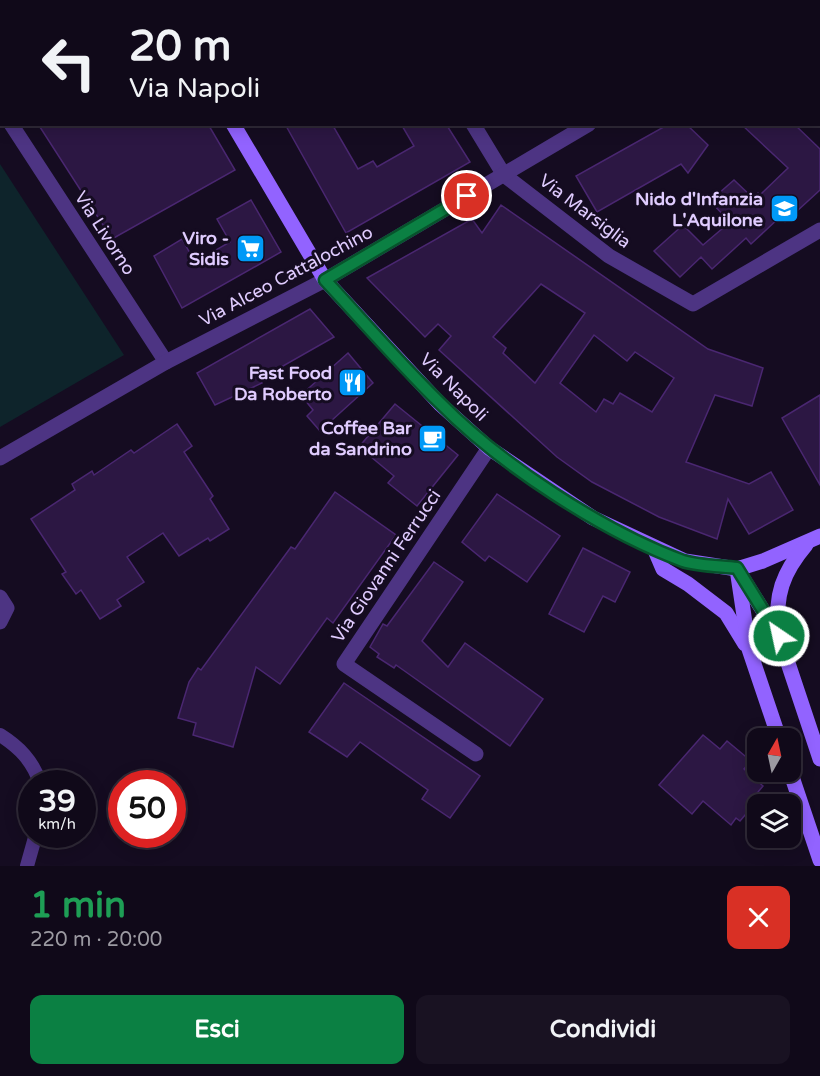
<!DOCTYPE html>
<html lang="it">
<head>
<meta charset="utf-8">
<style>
  :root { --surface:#100919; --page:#191222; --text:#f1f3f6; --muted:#9c9aa2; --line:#302a38; --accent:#0b8043 }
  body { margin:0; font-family:"Varela Round",sans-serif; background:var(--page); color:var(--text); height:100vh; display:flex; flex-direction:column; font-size:22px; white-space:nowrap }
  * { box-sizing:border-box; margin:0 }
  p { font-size:20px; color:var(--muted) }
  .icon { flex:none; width:33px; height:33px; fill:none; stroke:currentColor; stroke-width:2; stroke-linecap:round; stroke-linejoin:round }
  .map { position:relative; height:866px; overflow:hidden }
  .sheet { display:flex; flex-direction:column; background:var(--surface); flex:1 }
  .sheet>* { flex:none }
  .guide { position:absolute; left:0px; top:0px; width:820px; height:126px; box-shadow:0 3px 15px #0003,0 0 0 2px var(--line); background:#100919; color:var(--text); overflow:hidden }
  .needle { width:39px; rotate:9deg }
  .buttons { position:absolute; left:747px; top:728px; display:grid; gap:12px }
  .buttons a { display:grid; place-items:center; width:54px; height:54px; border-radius:12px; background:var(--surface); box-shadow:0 3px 15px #0003,0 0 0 2px var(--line); font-size:30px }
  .speed { position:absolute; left:18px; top:770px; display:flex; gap:12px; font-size:30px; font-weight:700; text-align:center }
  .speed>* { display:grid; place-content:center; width:78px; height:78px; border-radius:50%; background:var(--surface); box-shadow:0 3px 15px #0003,0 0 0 2px var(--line); line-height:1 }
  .speed small { font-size:15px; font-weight:400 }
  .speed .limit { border:9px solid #d22; background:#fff; color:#111 }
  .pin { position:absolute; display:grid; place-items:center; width:51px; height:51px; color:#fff; margin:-26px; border:3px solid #fff; border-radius:50%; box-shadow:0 2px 6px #0007 }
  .me { position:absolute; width:66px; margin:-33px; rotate:326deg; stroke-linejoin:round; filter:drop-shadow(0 0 4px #0008) }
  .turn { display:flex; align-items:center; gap:21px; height:126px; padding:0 30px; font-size:27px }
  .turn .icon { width:78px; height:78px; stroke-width:2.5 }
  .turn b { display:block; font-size:42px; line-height:51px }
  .round { display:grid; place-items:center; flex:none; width:63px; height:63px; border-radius:12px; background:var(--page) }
  .head { display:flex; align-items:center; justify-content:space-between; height:102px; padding:0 30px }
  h1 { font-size:36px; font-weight:700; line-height:45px; color:#1e9e55 }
  .action { display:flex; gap:12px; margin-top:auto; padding:12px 30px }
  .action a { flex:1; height:69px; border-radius:12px; background:var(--accent); color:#fff; font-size:24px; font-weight:700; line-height:69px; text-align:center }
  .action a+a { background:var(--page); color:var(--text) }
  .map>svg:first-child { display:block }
</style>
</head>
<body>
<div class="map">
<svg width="820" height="866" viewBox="0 0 820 866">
  <rect width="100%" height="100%" fill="#150c21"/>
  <polygon fill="#0e242b" points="0,164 124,355 0,427"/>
  <g fill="#2c1743" stroke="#4a2771" stroke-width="1.5" fill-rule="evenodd">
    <polygon points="38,124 208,124 235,170 112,239"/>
    <polygon points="285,124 332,124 358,169 373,161 377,167 414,146 401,124 446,124 470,162 346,233"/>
    <polygon points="669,124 686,124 708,145 688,173 681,164 597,212 576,176"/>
    <polygon points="741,124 794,124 820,149 820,190 785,222 780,217 751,244 746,238 712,269 701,257 680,277 654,251 683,225 703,245 730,222 710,201 734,180 753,198 758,193 760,195 788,168"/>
    <polygon points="251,200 281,252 182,308 154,256 182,239 195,262 230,242 217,219"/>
    <path d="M501,205L708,349L763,368L752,406L715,395L686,462L749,484L771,472L793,510L749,534L728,499L717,539L659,517L592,482L557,457L439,350L451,336L438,324L425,337L367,278L472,219L482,233ZM541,284L585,313L535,383L503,353L506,348L493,337ZM594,335L627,361L635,352L674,378L652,412L620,393L613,404L604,399L596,412L560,383Z"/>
    <polygon points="310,309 334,337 260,379 262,383 215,405 197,373"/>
    <polygon points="348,353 373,383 320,431 307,416 313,410 301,395"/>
    <polygon points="820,395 820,485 782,418"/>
    <polygon points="395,404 458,455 417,506 388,483 394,476 359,447"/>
    <polygon points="177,424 192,446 184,452 213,496 210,499 229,529 210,541 208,538 179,556 163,533 127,557 144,582 117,600 121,606 100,619 81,590 76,594 62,574 66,572 31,519 75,490 72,484 92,471 94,475 131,450 134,453"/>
    <polygon points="335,492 396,535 333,623 327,618 280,684 256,667 233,747 193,735 196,723 178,718 189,682 198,668 201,670 291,547 295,549"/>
    <polygon points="497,494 560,536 527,582 489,556 485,561 462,542"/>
    <polygon points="583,548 630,572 615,602 603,596 584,632 549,614"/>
    <polygon points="434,562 463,582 422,641 448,667 465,643 543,699 510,746 406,672 396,665 394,668 377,657 379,654 370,647 383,624 387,626"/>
    <polygon points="344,683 480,776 450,818 422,799 428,790 360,742 347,757 309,732"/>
    <polygon points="703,735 720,749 727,741 751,761 744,769 763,786 753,798 757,801 740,821 736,818 731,825 703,801 692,814 659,785"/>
  </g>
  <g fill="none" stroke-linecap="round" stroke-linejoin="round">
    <g stroke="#4d3483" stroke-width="14">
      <path d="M0,735C19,747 33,761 40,783"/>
      <polyline points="27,866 36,834"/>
    </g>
    <g stroke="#4d3483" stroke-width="15">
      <polyline points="396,0 397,2"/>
      <polyline points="606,0 607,2"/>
      <polyline points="794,2 796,0"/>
      <polyline points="0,107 2,109"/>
      <polyline points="11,124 166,362"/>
      <polyline points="473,124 504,175 609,256 693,304 820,230"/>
      <polyline points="0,458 166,362 325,280 589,124"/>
      <polyline points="0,597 7,608 0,622"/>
      <polyline points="476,754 344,664 489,448"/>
    </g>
    <g stroke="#9263ff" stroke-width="15">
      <polyline points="160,0 161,2"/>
      <polyline points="233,124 325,280 440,404 489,448 593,518 685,561 737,569 763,561 820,536"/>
      <polyline points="654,548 663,569 688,584 726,613 745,644"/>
      <polyline points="737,569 779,636 820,759"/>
      <polyline points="738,576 749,649 779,738"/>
      <path d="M779,632C774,596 783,572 806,545"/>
      <polyline points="790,771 820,860"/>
    </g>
  </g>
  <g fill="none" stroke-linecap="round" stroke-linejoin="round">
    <defs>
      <path id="route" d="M467,196L325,280C363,321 400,364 440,403C500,464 602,531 683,561C699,566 720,566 737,568L779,636"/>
    </defs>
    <use href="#route" stroke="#07532c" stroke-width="15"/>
    <use href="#route" stroke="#0b8043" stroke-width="10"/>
  </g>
  <defs>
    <symbol id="school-square" viewBox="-11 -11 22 22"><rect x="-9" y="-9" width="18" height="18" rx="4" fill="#0099f7" stroke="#150c21"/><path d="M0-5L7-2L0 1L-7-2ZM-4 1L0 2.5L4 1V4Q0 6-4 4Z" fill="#fff"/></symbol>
    <symbol id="supermarket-square" viewBox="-11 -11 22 22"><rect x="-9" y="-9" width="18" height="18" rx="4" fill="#0099f7" stroke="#150c21"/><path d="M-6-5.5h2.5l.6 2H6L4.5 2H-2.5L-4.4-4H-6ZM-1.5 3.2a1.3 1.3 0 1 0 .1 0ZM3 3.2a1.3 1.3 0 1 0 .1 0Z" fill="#fff"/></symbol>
    <symbol id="restaurant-square" viewBox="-11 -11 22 22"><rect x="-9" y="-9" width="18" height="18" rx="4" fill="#0099f7" stroke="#150c21"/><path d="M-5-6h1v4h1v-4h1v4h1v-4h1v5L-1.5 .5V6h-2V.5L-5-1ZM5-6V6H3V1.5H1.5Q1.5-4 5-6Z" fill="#fff"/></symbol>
    <symbol id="cafe-square" viewBox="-11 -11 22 22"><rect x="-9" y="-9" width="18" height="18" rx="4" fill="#0099f7" stroke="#150c21"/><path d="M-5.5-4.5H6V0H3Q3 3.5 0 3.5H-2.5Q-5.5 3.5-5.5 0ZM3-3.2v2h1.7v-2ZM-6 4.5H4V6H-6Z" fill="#fff"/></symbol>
  </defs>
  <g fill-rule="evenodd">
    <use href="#school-square" x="768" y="192" width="33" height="33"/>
    <use href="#supermarket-square" x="234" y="232" width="33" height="33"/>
    <use href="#restaurant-square" x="336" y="366" width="33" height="33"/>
    <use href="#cafe-square" x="416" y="422" width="33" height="33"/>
  </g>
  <g text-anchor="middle" stroke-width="6" stroke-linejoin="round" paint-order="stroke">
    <g font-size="18" font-weight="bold" fill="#e0ccff" stroke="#150c21" text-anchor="end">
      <text x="763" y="205">Nido d'Infanzia<tspan x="763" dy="21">L'Aquilone</tspan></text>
      <text x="229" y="244">Viro -<tspan x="229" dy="21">Sidis</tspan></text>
      <text x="332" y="379">Fast Food<tspan x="332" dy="21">Da Roberto</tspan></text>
      <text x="412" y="434">Coffee Bar<tspan x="412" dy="21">da Sandrino</tspan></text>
    </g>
    <g font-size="18" fill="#e0ccff" stroke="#150c21">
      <text transform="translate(585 211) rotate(37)" y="6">Via Marsiglia</text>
      <text transform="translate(105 233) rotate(57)" y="6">Via Livorno</text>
      <text transform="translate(286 276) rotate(-28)" y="6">Via Alceo Cattalochino</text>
      <text transform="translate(454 387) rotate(45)" y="6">Via Napoli</text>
      <text transform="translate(386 566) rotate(-56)" y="6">Via Giovanni Ferrucci</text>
    </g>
  </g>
</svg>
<div class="buttons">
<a><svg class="needle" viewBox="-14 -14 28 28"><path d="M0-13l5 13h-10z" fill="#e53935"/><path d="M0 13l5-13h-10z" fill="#9c9aa2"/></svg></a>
<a><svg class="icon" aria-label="layers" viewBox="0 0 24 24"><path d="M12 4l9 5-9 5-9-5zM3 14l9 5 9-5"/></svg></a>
</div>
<div class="speed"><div>39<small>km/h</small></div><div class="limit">50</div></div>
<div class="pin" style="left:467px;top:196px;background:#d93025"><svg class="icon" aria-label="arrive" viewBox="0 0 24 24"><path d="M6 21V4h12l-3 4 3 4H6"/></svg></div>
<svg class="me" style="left:779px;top:636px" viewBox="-20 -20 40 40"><circle r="17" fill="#0b8043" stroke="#fff" stroke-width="3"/><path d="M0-11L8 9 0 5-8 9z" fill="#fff"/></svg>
<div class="guide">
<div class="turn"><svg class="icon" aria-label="left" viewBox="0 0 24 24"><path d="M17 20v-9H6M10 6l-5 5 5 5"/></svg><div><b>20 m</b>Via Napoli</div></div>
</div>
</div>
<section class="sheet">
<div class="head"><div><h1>1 min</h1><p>220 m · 20:00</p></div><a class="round" style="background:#d93025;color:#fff"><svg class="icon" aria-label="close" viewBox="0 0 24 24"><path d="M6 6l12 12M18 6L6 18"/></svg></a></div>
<div class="action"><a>Esci</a><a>Condividi</a></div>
</section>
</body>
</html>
